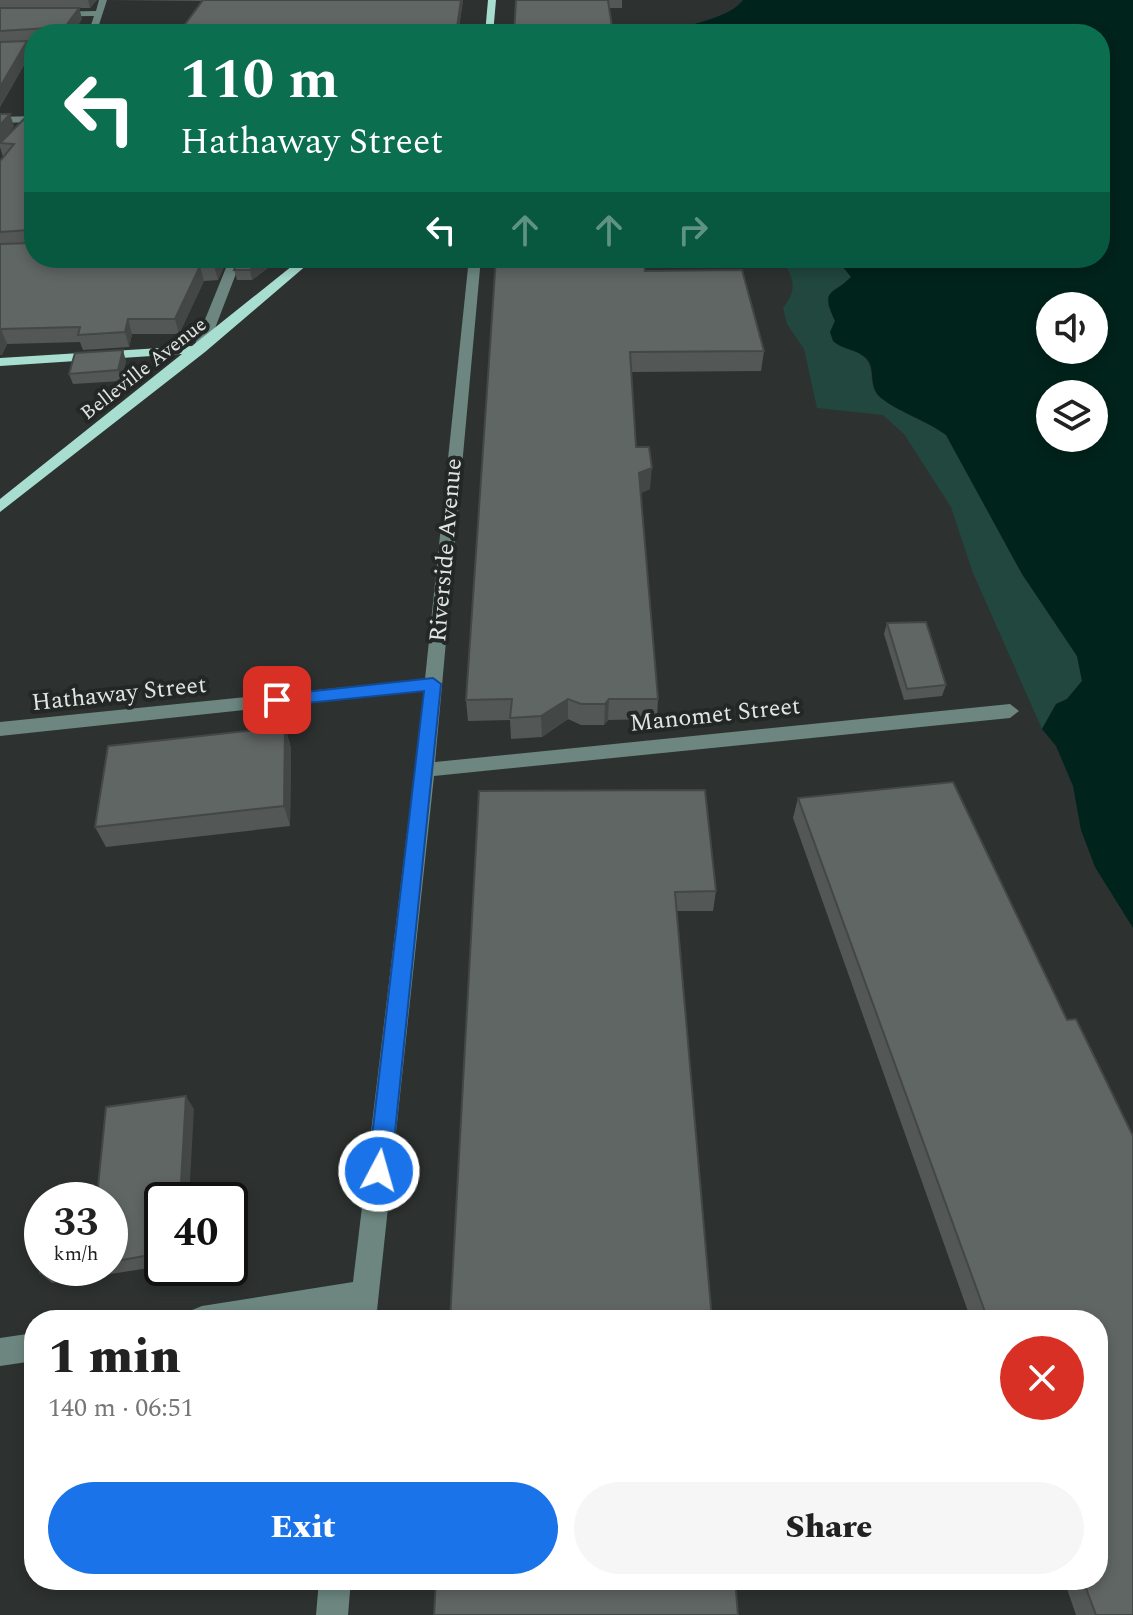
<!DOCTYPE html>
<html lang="en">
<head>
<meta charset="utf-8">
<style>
  :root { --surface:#fff; --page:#f6f6f6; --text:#222; --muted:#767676; --accent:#1a73e8 }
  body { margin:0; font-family:Spectral,serif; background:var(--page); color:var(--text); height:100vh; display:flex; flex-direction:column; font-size:30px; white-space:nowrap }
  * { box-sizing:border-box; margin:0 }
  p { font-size:26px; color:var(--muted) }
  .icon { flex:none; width:44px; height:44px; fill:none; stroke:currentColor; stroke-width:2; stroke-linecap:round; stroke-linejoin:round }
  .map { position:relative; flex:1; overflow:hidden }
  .drawer { position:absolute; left:24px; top:1310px; width:1084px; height:280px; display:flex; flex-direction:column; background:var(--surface); border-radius:32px; box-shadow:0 4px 12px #0003 }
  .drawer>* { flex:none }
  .guide { position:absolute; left:24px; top:24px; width:1086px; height:244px; border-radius:32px; box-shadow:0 4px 12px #0003; background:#0b6e4f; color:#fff; overflow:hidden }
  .tools { position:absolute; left:1036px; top:292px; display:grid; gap:16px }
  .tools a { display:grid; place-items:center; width:72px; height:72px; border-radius:50%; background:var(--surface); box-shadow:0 4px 12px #0003; font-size:40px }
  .speed { position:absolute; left:24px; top:1182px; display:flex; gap:16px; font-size:40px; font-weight:700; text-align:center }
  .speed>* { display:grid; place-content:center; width:104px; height:104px; border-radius:50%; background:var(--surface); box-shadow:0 4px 12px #0003; line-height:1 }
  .speed small { font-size:20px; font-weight:400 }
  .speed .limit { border:4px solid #111; border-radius:12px; background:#fff; color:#111 }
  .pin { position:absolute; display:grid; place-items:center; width:68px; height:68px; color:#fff; margin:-34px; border-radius:16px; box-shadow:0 4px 12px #0006 }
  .me { position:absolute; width:88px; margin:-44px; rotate:6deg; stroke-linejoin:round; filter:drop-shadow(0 0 6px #0008) }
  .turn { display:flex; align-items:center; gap:28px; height:168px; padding:0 24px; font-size:36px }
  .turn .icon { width:104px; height:104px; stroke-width:2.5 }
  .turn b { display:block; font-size:56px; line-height:68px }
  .lanes { display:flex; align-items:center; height:76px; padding:0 24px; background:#0003; justify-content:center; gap:40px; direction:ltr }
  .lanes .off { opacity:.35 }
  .round { display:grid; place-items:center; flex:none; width:84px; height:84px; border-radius:42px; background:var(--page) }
  .head { display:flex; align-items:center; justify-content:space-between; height:136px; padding:0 24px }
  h1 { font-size:48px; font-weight:800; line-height:60px }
  .cta { display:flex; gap:16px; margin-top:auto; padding:16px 24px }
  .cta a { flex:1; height:92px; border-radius:48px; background:var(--accent); color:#fff; font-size:32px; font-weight:800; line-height:92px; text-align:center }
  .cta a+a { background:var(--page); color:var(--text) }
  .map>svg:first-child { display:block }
</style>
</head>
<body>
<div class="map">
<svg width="1133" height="1615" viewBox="0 0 1133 1615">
  <rect width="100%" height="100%" fill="#2d3230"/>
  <path fill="#21473e" d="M790,258H836L851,277L828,305L835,321L831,332C845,354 849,344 864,357C876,368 867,385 880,397C899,413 926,420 946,435L1022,574L1077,656L1082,681L1067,699L1056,704L1042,729L973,573L951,507L904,434L883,415L817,408L804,349L787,324L783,308C794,293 796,284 787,268Z"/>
  <path fill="#00231c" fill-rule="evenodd" d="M743,0H1133V928L1095,867L1081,830L1073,786L1056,746L1042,729L1056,704L1067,699L1082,681L1077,656L1022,574L946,435C926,420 900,413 881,398C867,386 877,369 866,358C856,349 843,350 833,341L830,332L835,321C820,288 832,296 851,277L836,258H1100V34H675L678,29C698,22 730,17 743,0ZM1050,306H1094V350H1050ZM1050,394H1094V438H1050Z"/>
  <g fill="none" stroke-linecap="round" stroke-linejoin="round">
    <g fill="#6d8780" fill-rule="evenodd">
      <polygon points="99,0 107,0 96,34 88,34 94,16 0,17 0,13 96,11"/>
      <polygon points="34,44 34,50 0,51 0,45"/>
      <polygon points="34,116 34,122 0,123 0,117"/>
      <polygon points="230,258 242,258 207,349 195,352 193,349"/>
      <polygon points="469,258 481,258 435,762 1010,704 1019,711 1010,718 434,776 376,1320 348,1320 349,1310 288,1320 188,1320 192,1310 202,1306 353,1282 424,691 0,736 0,722 425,679"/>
      <polygon points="34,1333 34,1361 0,1366 0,1338"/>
      <polygon points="319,1580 351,1580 348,1615 316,1615"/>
    </g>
    <g fill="#a8ded0" fill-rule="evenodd">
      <polygon points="488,0 496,0 493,34 485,34"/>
      <polygon points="302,258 315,258 205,352 0,512 0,499 182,354 0,366 0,358 192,346"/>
    </g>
  </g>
  <g fill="#535856">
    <polygon points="0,0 97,0 90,8 79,8 82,19 72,34 34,34 34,41 27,41 31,53 0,107"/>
    <polygon points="108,0 463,0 458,34 202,1"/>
    <polygon points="516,0 622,0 622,8 609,8"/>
    <polygon points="30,113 34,258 228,258 218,280 204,281 179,334 132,334 129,347 83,350 80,342 7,344 2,355 0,355 0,161 3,157 0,147 0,114 14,126 1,143"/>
    <polygon points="281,258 252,280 237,280 234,270"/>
    <polygon points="645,271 764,351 761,371 631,372 636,447 650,489 641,493 658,699 657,719 608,720 604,725 581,725 568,719 542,737 511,739 510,720 468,721 466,700"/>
    <polygon points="126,361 121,381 73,384 69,374"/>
    <polygon points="887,623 946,685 942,696 904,700 884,634"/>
    <polygon points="285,727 291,748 290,826 106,847 95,827"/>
    <polygon points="953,782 1067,1020 1076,1019 1133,1136 1133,1615 1076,1615 1064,1580 1098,1580 1098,1320 971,1320 793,818 798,798"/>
    <polygon points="479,791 716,891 713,911 677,911"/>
    <polygon points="194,1109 162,1200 162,1266 52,1283 40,1273 42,1268 110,1268 110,1200 98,1187"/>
  </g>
  <g fill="#434746">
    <polygon points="88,0 97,0 90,8"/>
    <polygon points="461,0 463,0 458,34 456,34"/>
    <polygon points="79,8 82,19 72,34 67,34 65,27"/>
    <polygon points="27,41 31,53 0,107 0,87"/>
    <polygon points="10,114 14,126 0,143 0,125"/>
    <polygon points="218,258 228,258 218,280 214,266"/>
    <polygon points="266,258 281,258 252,280 250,270"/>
    <polygon points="200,266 204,281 179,334 175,319"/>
    <polygon points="128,319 132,334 129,347 125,332"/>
    <polygon points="1,329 7,344 2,355 0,355 0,332"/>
    <polygon points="123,350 126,361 121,381 118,370"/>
    <polygon points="652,468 650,489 638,494 639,473"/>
    <polygon points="568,699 568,719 542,737 541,716"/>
    <polygon points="609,699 608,720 604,725 605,704"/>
    <polygon points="285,727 291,748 290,826 284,806"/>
    <polygon points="186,1096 194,1109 189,1200 180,1200"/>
  </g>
  <g fill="#606664" stroke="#434746" stroke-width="2">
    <polygon points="203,0 461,0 456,34 178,34"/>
    <polygon points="516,0 608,0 613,34 514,34"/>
    <polygon points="0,8 79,8 65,27 0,31"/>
    <polygon points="27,41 0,87 0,42"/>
    <polygon points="30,113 34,113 34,258 218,258 214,266 200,266 175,319 128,319 125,332 78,335 80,327 1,329 0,332 0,244 31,243 29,230 0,232 0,161 14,144 0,143"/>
    <polygon points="0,114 10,114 0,125"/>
    <polygon points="239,258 266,258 250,270 234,270"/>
    <polygon points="496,258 643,258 645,271 742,270 764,351 630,352 636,447 649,447 652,468 639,473 658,699 609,699 605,704 581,704 568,699 541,716 510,718 512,699 466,700"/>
    <polygon points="123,350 118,370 69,374 75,353"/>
    <polygon points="926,622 946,685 907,689 887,623"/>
    <polygon points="285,727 284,806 95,827 108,746"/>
    <polygon points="953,782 1067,1020 1076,1019 1133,1136 1133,1615 1096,1615 1083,1580 1098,1580 1098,1320 988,1320 798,798"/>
    <polygon points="705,790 716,891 675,892 712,1320 450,1320 479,791"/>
    <polygon points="186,1096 180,1200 162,1200 162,1253 110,1262 110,1200 63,1200 64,1193 98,1187 106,1107"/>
    <polygon points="42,1261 42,1268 70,1268 40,1273"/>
    <polygon points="436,1580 735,1580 738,1615 434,1615"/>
  </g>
  <polygon fill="#1a73e8" stroke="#114b97" stroke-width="2" points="433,678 441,684 391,1171 387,1179 379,1182 371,1179 368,1171 424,691 277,706 269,700 277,695"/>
  <g text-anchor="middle" stroke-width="8" stroke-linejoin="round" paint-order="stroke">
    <g font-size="20" fill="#e1e5e4" stroke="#232826">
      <text transform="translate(143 368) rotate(-38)" y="7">Belleville Avenue</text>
    </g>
    <g font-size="24" fill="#e1e5e4" stroke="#232826">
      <text transform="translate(445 550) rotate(-85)" y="8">Riverside Avenue</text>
      <text transform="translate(119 693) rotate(-6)" y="8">Hathaway Street</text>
      <text transform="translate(715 714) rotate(-6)" y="8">Manomet Street</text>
    </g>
  </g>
</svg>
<div class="tools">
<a><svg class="icon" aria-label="sound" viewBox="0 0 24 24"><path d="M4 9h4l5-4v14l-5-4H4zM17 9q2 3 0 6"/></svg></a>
<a><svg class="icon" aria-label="layers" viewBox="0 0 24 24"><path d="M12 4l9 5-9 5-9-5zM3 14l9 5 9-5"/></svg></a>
</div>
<div class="speed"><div>33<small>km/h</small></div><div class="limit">40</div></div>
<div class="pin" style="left:277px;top:700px;background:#d93025"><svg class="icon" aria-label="arrive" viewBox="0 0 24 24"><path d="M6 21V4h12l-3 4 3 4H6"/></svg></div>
<svg class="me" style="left:379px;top:1171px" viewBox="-20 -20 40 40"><circle r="17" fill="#1a73e8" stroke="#fff" stroke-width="3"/><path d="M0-11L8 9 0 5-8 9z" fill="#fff"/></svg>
<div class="guide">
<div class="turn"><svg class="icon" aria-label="left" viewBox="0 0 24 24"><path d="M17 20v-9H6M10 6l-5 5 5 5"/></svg><div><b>110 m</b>Hathaway Street</div></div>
<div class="lanes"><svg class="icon" aria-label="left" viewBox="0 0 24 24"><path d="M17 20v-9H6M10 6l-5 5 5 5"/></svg><svg class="icon off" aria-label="ahead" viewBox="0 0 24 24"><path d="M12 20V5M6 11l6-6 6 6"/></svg><svg class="icon off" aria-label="ahead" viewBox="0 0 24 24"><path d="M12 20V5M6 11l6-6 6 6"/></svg><svg class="icon off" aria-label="right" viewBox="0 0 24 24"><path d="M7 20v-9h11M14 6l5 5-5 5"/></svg></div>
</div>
<section class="drawer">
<div class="head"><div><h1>1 min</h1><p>140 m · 06:51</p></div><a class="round" style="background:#d93025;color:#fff"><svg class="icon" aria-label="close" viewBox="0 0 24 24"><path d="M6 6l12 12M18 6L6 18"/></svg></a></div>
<div class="cta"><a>Exit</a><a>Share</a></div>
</section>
</div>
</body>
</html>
